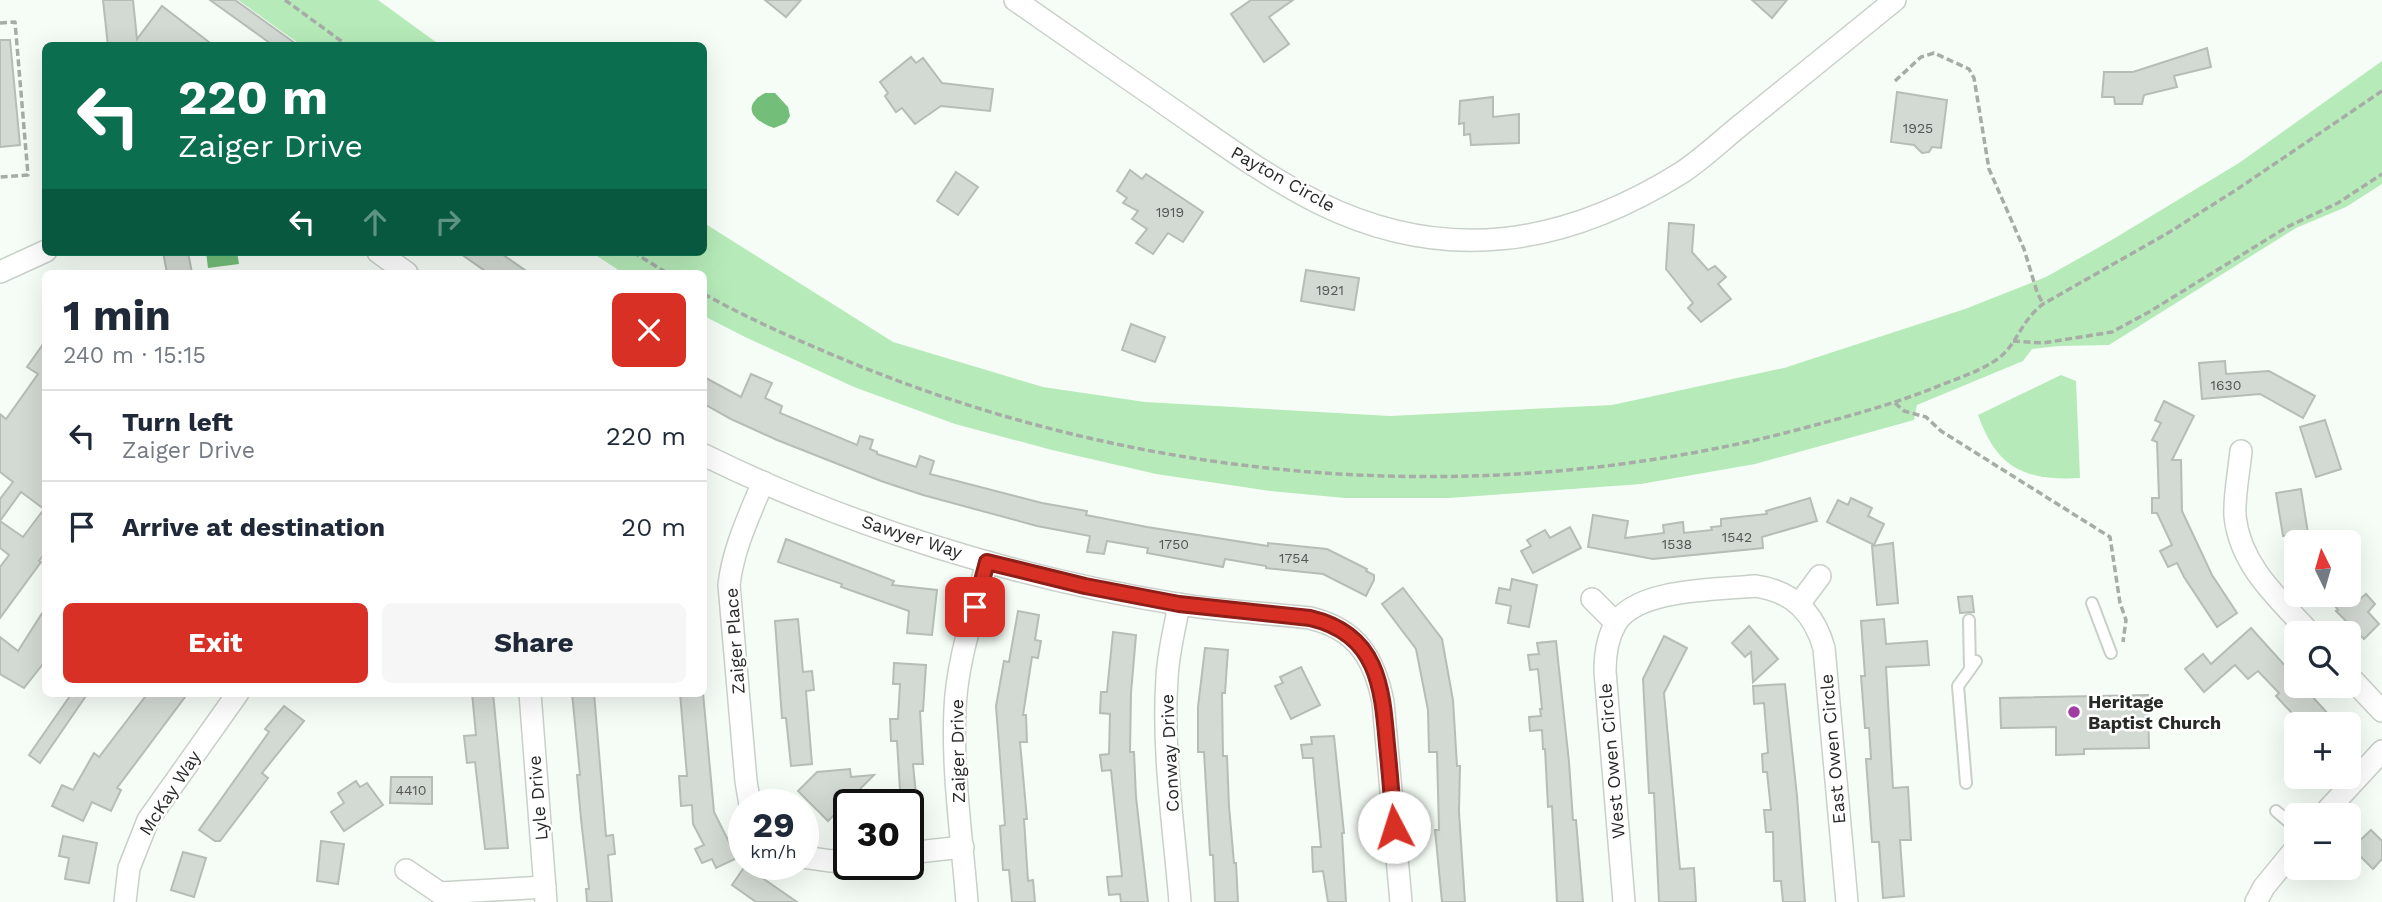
<!DOCTYPE html>
<html lang="en">
<head>
<meta charset="utf-8">
<style>
  :root { --surface:#fff; --page:#f6f6f7; --text:#1f2937; --muted:#747a83; --line:#e0e1e3; --accent:#d93025 }
  body { margin:0; font-family:"Work Sans",sans-serif; background:var(--page); color:var(--text); height:100vh; display:flex; flex-direction:column; font-size:26px; white-space:nowrap }
  * { box-sizing:border-box; margin:0 }
  p { font-size:23px; color:var(--muted) }
  .icon { flex:none; width:38px; height:38px; fill:none; stroke:currentColor; stroke-width:2; stroke-linecap:round; stroke-linejoin:round }
  .map { position:relative; flex:1; overflow:hidden }
  .details { position:absolute; left:42px; top:270px; width:665px; height:427px; display:flex; flex-direction:column; background:var(--surface); border-radius:10px; box-shadow:0 7px 28px #0002 }
  .details>* { flex:none }
  .top-card { position:absolute; left:42px; top:42px; width:665px; height:214px; border-radius:10px; box-shadow:0 7px 28px #0002; background:#0b6e4f; color:#fff; overflow:hidden }
  .needle { width:46px; rotate:355deg }
  .controls { position:absolute; left:2284px; top:530px; display:grid; gap:14px }
  .controls a { display:grid; place-items:center; width:77px; height:77px; border-radius:10px; background:var(--surface); box-shadow:0 7px 28px #0002; font-size:35px }
  .speed { position:absolute; left:728px; top:789px; display:flex; gap:14px; font-size:35px; font-weight:700; text-align:center }
  .speed>* { display:grid; place-content:center; width:91px; height:91px; border-radius:50%; background:var(--surface); box-shadow:0 7px 28px #0002; line-height:1 }
  .speed small { font-size:18px; font-weight:400 }
  .speed .limit { border:4px solid #111; border-radius:10px; background:#fff; color:#111 }
  .pin { position:absolute; display:grid; place-items:center; width:60px; height:60px; color:#fff; margin:-30px; border-radius:14px; box-shadow:0 4px 10px #0006 }
  .me { position:absolute; width:77px; margin:-38px; rotate:355deg; stroke-linejoin:round; filter:drop-shadow(0 0 5px #0008) }
  .turn { display:flex; align-items:center; gap:24px; height:147px; padding:0 21px; font-size:32px }
  .turn .icon { width:91px; height:91px; stroke-width:2.5 }
  .turn b { display:block; font-size:49px; line-height:60px }
  .lanes { display:flex; align-items:center; height:66px; padding:0 21px; background:#0003; justify-content:center; gap:35px; direction:ltr }
  .lanes .off { opacity:.35 }
  .round { display:grid; place-items:center; flex:none; width:74px; height:74px; border-radius:10px; background:var(--page) }
  .summary { display:flex; align-items:center; justify-content:space-between; height:119px; padding:0 21px }
  h1 { font-size:42px; font-weight:700; line-height:52px }
  .primary-button { display:flex; gap:14px; margin-top:auto; padding:14px 21px }
  .primary-button a { flex:1; height:80px; border-radius:10px; background:var(--accent); color:#fff; font-size:28px; font-weight:700; line-height:80px; text-align:center }
  .primary-button a+a { background:var(--page); color:var(--text) }
  ul { padding:0; list-style:none }
  li { display:flex; align-items:center; gap:21px; height:91px; padding:0 21px; border-top:2px solid var(--line) }
  li div { flex:1 }
  li b { display:block; font-size:26px }
  li em { font-style:normal }
  .map>svg:first-child { display:block }
</style>
</head>
<body>
<div class="map">
<svg width="2382" height="902" viewBox="0 0 2382 902">
  <rect width="100%" height="100%" fill="#f6fdf6"/>
  <g fill="#b6ebb9">
    <polygon points="238,0 378,0 440,45 301,45"/>
    <polygon points="2382,61 2382,184 2346,207 2296,228 2109,345 2059,346 2032,349 2023,361 1917,405 1914,420 1755,464 1641,484 1449,498 1345,498 1270,491 1156,474 1052,450 955,424 854,387 745,337 704,316 704,273 623,273 591,252 704,252 704,223 893,342 1043,387 1145,402 1390,416 1612,405 1784,368 1965,309 2046,277 2110,241 2239,163"/>
    <path d="M2061,375L2076,381L2080,478C2024,481 1997,468 1978,415Z"/>
  </g>
  <g fill="#73be79">
    <path d="M765,93H775L788,107L790,116L786,123L774,128C754,121 740,107 765,93Z"/>
    <polygon points="206,252 237,252 239,264 208,268"/>
  </g>
  <g fill="#d3d9d3" stroke="#b6bcb6" stroke-width="2" fill-rule="evenodd">
    <polygon points="103,0 133,0 137,39 162,6 214,46 108,46"/>
    <polygon points="210,0 235,0 299,46 274,46"/>
    <polygon points="765,0 801,0 786,17"/>
    <polygon points="1251,0 1293,0 1269,17 1289,44 1264,62 1231,14"/>
    <polygon points="1752,0 1787,0 1772,18"/>
    <polygon points="0,40 10,40 20,145 0,147"/>
    <polygon points="2207,48 2211,67 2174,76 2177,87 2144,95 2142,104 2115,104 2114,97 2102,97 2104,72 2133,72"/>
    <polygon points="911,57 916,63 923,58 942,83 993,89 990,111 941,106 915,124 902,108 896,112 885,96 888,93 880,82"/>
    <polygon points="1897,92 1947,100 1941,148 1932,147 1929,152 1922,153 1914,145 1891,142"/>
    <polygon points="1493,97 1493,117 1519,114 1519,143 1471,145 1470,134 1464,135 1464,123 1459,124 1460,101"/>
    <polygon points="1130,170 1142,179 1146,174 1203,212 1183,242 1168,233 1153,254 1136,243 1147,229 1132,219 1138,211 1123,203 1127,198 1117,191"/>
    <polygon points="956,172 978,187 958,215 937,201"/>
    <polygon points="1669,223 1694,225 1692,252 1708,270 1715,266 1726,277 1718,284 1731,299 1701,322 1688,308 1693,303 1666,269"/>
    <polygon points="163,252 188,252 192,273 167,273"/>
    <polygon points="458,252 499,252 529,273 488,273"/>
    <polygon points="1306,270 1359,278 1354,310 1301,301"/>
    <polygon points="1131,324 1165,337 1155,362 1122,350"/>
    <path d="M46,340V552L39,561L41,562L0,618V567L9,555L0,548V499L13,482L0,472V414L6,419L38,374L27,367ZM21,492L44,509L23,537L0,521Z"/>
    <polygon points="2225,361 2226,374 2269,371 2315,396 2303,418 2260,394 2202,399 2199,363"/>
    <polygon points="751,374 772,383 765,398 782,406 780,413 857,445 860,436 873,440 870,449 877,452 877,454 916,467 920,456 934,461 930,474 1042,503 1087,511 1086,515 1147,527 1268,546 1268,543 1327,549 1367,569 1366,571 1374,575 1374,580 1366,596 1323,574 1266,568 1266,566 1225,559 1223,567 1147,553 1148,548 1107,541 1104,554 1087,552 1090,536 1037,526 923,495 881,481 777,440 731,419 704,404 704,377 741,397"/>
    <polygon points="2164,401 2194,416 2172,460 2181,460 2182,511 2212,575 2237,613 2217,627 2184,577 2177,563 2168,567 2160,551 2172,545 2157,513 2152,513 2152,498 2159,498 2157,442 2152,440 2161,423 2155,420"/>
    <polygon points="2325,420 2341,469 2316,477 2300,427"/>
    <polygon points="2301,489 2308,533 2283,536 2276,493"/>
    <polygon points="1810,498 1817,521 1762,537 1763,548 1653,559 1588,547 1593,515 1628,521 1625,538 1664,533 1663,525 1683,522 1684,533 1712,530 1711,527 1721,526 1721,519 1767,514 1766,511"/>
    <polygon points="1851,498 1872,508 1868,516 1884,524 1874,545 1827,522 1838,500 1848,505"/>
    <polygon points="1570,527 1581,548 1533,573 1521,551 1531,546 1527,540 1545,530 1550,538"/>
    <polygon points="786,539 894,581 892,585 937,590 932,635 907,633 909,611 841,587 842,584 778,562"/>
    <polygon points="1893,543 1898,603 1877,605 1872,546"/>
    <polygon points="1512,579 1537,585 1529,627 1508,623 1511,606 1496,603 1499,588 1510,590"/>
    <polygon points="1403,588 1442,639 1453,700 1457,766 1460,766 1459,812 1465,902 1442,902 1435,830 1439,830 1437,752 1429,752 1428,710 1416,649 1382,604"/>
    <polygon points="2366,594 2375,604 2368,612 2379,624 2364,639 2336,611 2338,610 2326,595 2357,595 2360,599"/>
    <polygon points="1972,596 1974,612 1960,613 1958,597"/>
    <polygon points="46,607 46,660 24,688 0,674 0,637 18,651"/>
    <polygon points="1018,611 1039,615 1035,640 1041,641 1038,658 1032,657 1023,715 1026,715 1027,742 1020,742 1027,819 1024,819 1028,881 1033,880 1035,902 1012,902 1009,870 1003,870 1000,826 1005,825 996,706 1004,661 1009,662"/>
    <polygon points="798,619 803,672 812,671 814,690 806,691 812,764 791,766 786,718 782,718 775,621"/>
    <polygon points="1884,619 1886,644 1927,641 1929,665 1886,667 1893,788 1908,787 1911,840 1900,840 1904,896 1883,898 1879,842 1872,842 1866,759 1871,759 1869,728 1865,728 1861,676 1865,676 1861,621"/>
    <polygon points="1749,626 1778,659 1753,682 1751,652 1745,657 1732,643"/>
    <polygon points="2251,628 2296,678 2296,686 2303,686 2337,724 2302,724 2276,696 2279,693 2258,671 2248,679 2235,665 2204,692 2185,669 2203,654 2211,664"/>
    <polygon points="1113,632 1136,635 1131,693 1130,752 1134,752 1136,797 1148,902 1121,902 1120,894 1109,895 1107,877 1122,876 1111,770 1102,771 1100,755 1109,754 1110,714 1100,713 1101,692 1107,692"/>
    <polygon points="1664,636 1687,648 1664,693 1680,869 1694,868 1696,902 1659,902 1654,793 1649,793 1643,679"/>
    <polygon points="1556,641 1569,762 1573,820 1576,820 1583,902 1557,902 1552,806 1548,807 1545,749 1543,749 1542,730 1530,731 1529,717 1541,716 1540,709 1542,709 1538,669 1530,670 1528,655 1539,654 1537,643"/>
    <polygon points="1205,648 1228,650 1225,693 1222,693 1223,756 1227,756 1229,806 1234,863 1236,863 1238,902 1215,902 1213,855 1210,855 1204,752 1198,752 1198,707"/>
    <polygon points="894,663 926,665 923,711 920,711 923,764 913,764 917,805 845,804 828,821 798,791 817,772 850,769 851,777 874,775 855,794 900,790 897,741 891,741 890,719 898,719 900,684 893,684"/>
    <polygon points="1301,667 1320,705 1291,719 1275,686 1283,683 1280,677"/>
    <polygon points="1785,684 1797,796 1805,902 1783,902 1781,881 1774,881 1773,832 1766,832 1764,810 1771,810 1767,772 1763,772 1762,754 1768,753 1764,703 1754,704 1753,686"/>
    <polygon points="72,693 88,693 40,763 29,755"/>
    <polygon points="148,693 188,693 117,788 121,790 111,811 92,802 83,821 52,806 62,785 73,790 94,753 99,757"/>
    <polygon points="472,693 493,693 508,848 485,849 475,762 467,763 464,736 476,735"/>
    <polygon points="572,693 594,693 606,836 613,835 615,854 608,855 612,902 587,902 586,889 589,889 581,819 577,775 580,775"/>
    <polygon points="680,693 703,693 714,812 737,858 716,868 712,859 702,863 695,849 704,845 693,824 692,805 681,806 679,776 687,776"/>
    <polygon points="2148,695 2149,748 2084,749 2084,754 2056,755 2056,727 2001,728 2000,698"/>
    <polygon points="284,706 304,721 262,773 268,778 220,841 215,841 199,830 269,732 265,729"/>
    <polygon points="1334,736 1344,833 1342,833 1346,902 1328,902 1323,871 1313,872 1312,847 1321,847 1315,783 1313,758 1303,758 1301,745 1312,744 1311,737"/>
    <polygon points="391,777 432,777 432,804 390,803"/>
    <polygon points="356,781 360,787 367,783 383,805 344,831 331,812 344,803 338,793"/>
    <polygon points="2371,830 2382,841 2382,859 2373,869 2352,848"/>
    <polygon points="63,836 97,843 89,883 65,879 69,858 59,856"/>
    <polygon points="321,841 344,844 338,884 317,881"/>
    <polygon points="183,852 206,858 194,897 171,890"/>
    <polygon points="745,866 797,902 756,902 732,885"/>
  </g>
  <g fill="none" stroke-linecap="round" stroke-linejoin="round">
    <defs>
      <g id="service">
        <polyline points="2092,603 2111,653"/>
        <polyline points="1969,620 1970,669"/>
        <polyline points="1966,783 1958,686 1976,661"/>
        <polyline points="2276,811 2296,828"/>
      </g>
      <g id="minor">
        <path d="M1015,0C1072,39 1128,79 1185,118C1228,148 1271,179 1319,203C1445,265 1564,246 1681,173C1704,158 1725,137 1747,120C1796,80 1846,40 1895,0"/>
        <polyline points="378,252 407,273"/>
        <polyline points="0,272 46,251"/>
        <path d="M2241,451C2239,472 2234,495 2235,516C2240,566 2279,599 2311,634"/>
        <path d="M704,455C848,526 1019,579 1178,604C1221,611 1266,613 1310,618C1356,629 1374,657 1383,702L1401,902"/>
        <polyline points="1592,599 1616,623"/>
        <path d="M1179,604C1175,628 1168,653 1167,678C1162,752 1174,828 1180,902"/>
        <polyline points="1799,604 1820,576"/>
        <polyline points="2348,675 2382,711"/>
        <polyline points="530,693 546,902"/>
        <path d="M750,805L746,781L729,585C733,549 749,516 763,482"/>
        <polyline points="2322,816 2382,751"/>
        <polyline points="908,853 963,847"/>
        <polyline points="803,857 831,861 849,859"/>
        <polyline points="406,870 440,893 545,887"/>
        <polyline points="125,902 129,868 148,820 238,693"/>
        <path d="M967,902C962,838 952,773 955,709C957,659 975,610 987,562"/>
        <path d="M1624,902L1605,671C1605,655 1607,638 1616,623C1638,588 1718,590 1755,586C1793,591 1814,613 1824,648L1847,902"/>
        <polyline points="2256,902 2264,887 2296,848"/>
      </g>
    </defs>
    <use href="#service" stroke="#c9d0c9" stroke-width="14"/>
    <use href="#minor" stroke="#c9d0c9" stroke-width="24"/>
    <g stroke="#a7aca7" stroke-width="3.5" stroke-dasharray="7 3.5" stroke-linecap="butt">
      <polyline points="285,0 348,46"/>
      <polyline points="0,23 15,22 28,175 0,177"/>
      <polyline points="1895,81 1921,57 1934,53 1969,69 1974,78 1989,169 2024,249 2037,292 2043,304"/>
      <polyline points="633,252 667,273"/>
      <path d="M704,294C749,319 797,340 845,360C1141,483 1473,511 1785,433C1838,419 1890,406 1941,385C1959,378 1977,372 1993,362C2017,348 2019,322 2043,304L2168,233L2236,190L2382,91"/>
      <polyline points="2013,341 2043,343 2112,332 2149,312 2287,227 2338,203 2382,174"/>
      <polyline points="1895,403 1904,411 1926,417 1941,431 2110,537 2120,603 2126,620 2123,642"/>
    </g>
    <use href="#service" stroke="#fff" stroke-width="10"/>
    <use href="#minor" stroke="#fff" stroke-width="21"/>
  </g>
  <g fill="none" stroke-linecap="round" stroke-linejoin="round">
    <defs>
      <path id="route" d="M975,607L987,562L1085,586L1179,604L1310,618C1378,634 1382,686 1387,745C1390,773 1392,800 1394,827"/>
    </defs>
    <use href="#route" stroke="#8d1f18" stroke-width="18"/>
    <use href="#route" stroke="#d93025" stroke-width="12"/>
  </g>
  <circle fill="#a03ea4" stroke="#fff" stroke-width="2.5" cx="2074" cy="712" r="7"/>
  <g text-anchor="middle" stroke-width="5" stroke-linejoin="round" paint-order="stroke">
    <g font-size="14" fill="#535653">
      <text x="1918" y="133">1925</text>
      <text x="1170" y="217">1919</text>
      <text x="1330" y="295">1921</text>
      <text x="2226" y="390">1630</text>
      <text x="1737" y="542">1542</text>
      <text x="1174" y="549">1750</text>
      <text x="1677" y="549">1538</text>
      <text x="1294" y="563">1754</text>
      <text x="411" y="795">4410</text>
    </g>
    <g font-size="18" fill="#282a28" stroke="#fff">
      <text transform="translate(1283 179) rotate(29)" y="6">Payton Circle</text>
      <text transform="translate(912 537) rotate(18)" y="6">Sawyer Way</text>
      <text transform="translate(735 641) rotate(-94)" y="6">Zaiger Place</text>
      <text transform="translate(1833 749) rotate(-95)" y="6">East Owen Circle</text>
      <text transform="translate(958 751) rotate(-91)" y="6">Zaiger Drive</text>
      <text transform="translate(1170 753) rotate(-93)" y="6">Conway Drive</text>
      <text transform="translate(1612 761) rotate(-95)" y="6">West Owen Circle</text>
      <text transform="translate(170 793) rotate(-57)" y="6">McKay Way</text>
      <text transform="translate(538 798) rotate(-95)" y="6">Lyle Drive</text>
    </g>
    <g font-size="18" font-weight="bold" fill="#282a28" stroke="#fff" text-anchor="start">
      <text x="2088" y="708">Heritage<tspan x="2088" dy="21">Baptist Church</tspan></text>
    </g>
  </g>
</svg>
<div class="controls">
<a><svg class="needle" viewBox="-14 -14 28 28"><path d="M0-13l5 13h-10z" fill="#e53935"/><path d="M0 13l5-13h-10z" fill="#747a83"/></svg></a>
<a><svg class="icon" aria-label="search" viewBox="0 0 24 24"><circle cx="10" cy="10" r="6"/><path d="M15 15l6 6"/></svg></a>
<a>+</a>
<a>−</a>
</div>
<div class="speed"><div>29<small>km/h</small></div><div class="limit">30</div></div>
<div class="pin" style="left:975px;top:607px;background:#d93025"><svg class="icon" aria-label="arrive" viewBox="0 0 24 24"><path d="M6 21V4h12l-3 4 3 4H6"/></svg></div>
<svg class="me" style="left:1394px;top:827px" viewBox="-20 -20 40 40"><circle r="19" fill="#fff"/><path d="M0-13L10 11 0 6-10 11z" fill="#d93025"/></svg>
<div class="top-card">
<div class="turn"><svg class="icon" aria-label="left" viewBox="0 0 24 24"><path d="M17 20v-9H6M10 6l-5 5 5 5"/></svg><div><b>220 m</b>Zaiger Drive</div></div>
<div class="lanes"><svg class="icon" aria-label="left" viewBox="0 0 24 24"><path d="M17 20v-9H6M10 6l-5 5 5 5"/></svg><svg class="icon off" aria-label="ahead" viewBox="0 0 24 24"><path d="M12 20V5M6 11l6-6 6 6"/></svg><svg class="icon off" aria-label="right" viewBox="0 0 24 24"><path d="M7 20v-9h11M14 6l5 5-5 5"/></svg></div>
</div>
<section class="details">
<div class="summary"><div><h1>1 min</h1><p>240 m · 15:15</p></div><a class="round" style="background:#d93025;color:#fff"><svg class="icon" aria-label="close" viewBox="0 0 24 24"><path d="M6 6l12 12M18 6L6 18"/></svg></a></div>
<ul>
<li><svg class="icon" aria-label="left" viewBox="0 0 24 24"><path d="M17 20v-9H6M10 6l-5 5 5 5"/></svg><div><b>Turn left</b><p>Zaiger Drive</p></div><em>220 m</em></li>
<li><svg class="icon" aria-label="arrive" viewBox="0 0 24 24"><path d="M6 21V4h12l-3 4 3 4H6"/></svg><div><b>Arrive at destination</b></div><em>20 m</em></li>
</ul>
<div class="primary-button"><a>Exit</a><a>Share</a></div>
</section>
</div>
</body>
</html>
